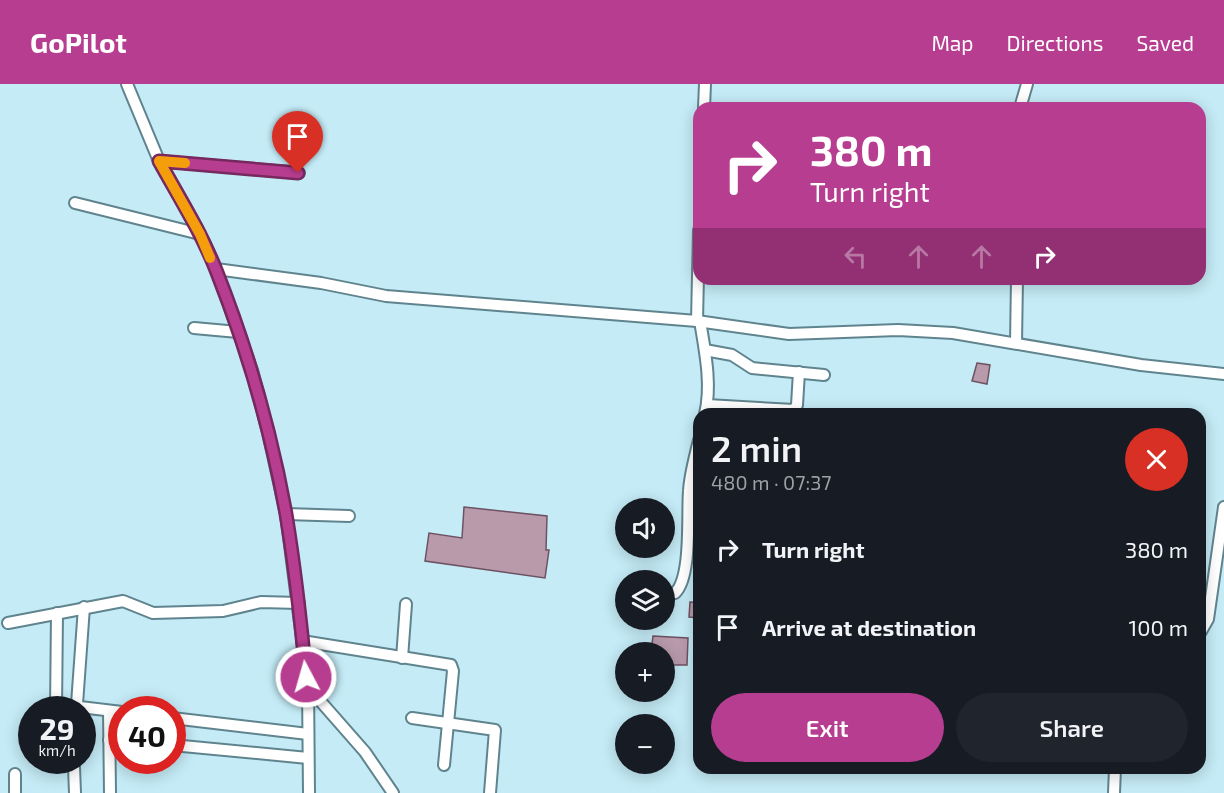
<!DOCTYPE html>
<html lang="en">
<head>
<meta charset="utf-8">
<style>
  :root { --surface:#171b24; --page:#20242c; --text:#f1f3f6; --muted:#9ea1a6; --accent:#b73d90 }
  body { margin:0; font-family:"Exo 2",sans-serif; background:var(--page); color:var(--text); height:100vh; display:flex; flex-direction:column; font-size:22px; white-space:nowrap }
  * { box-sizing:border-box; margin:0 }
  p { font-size:20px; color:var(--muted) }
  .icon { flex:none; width:33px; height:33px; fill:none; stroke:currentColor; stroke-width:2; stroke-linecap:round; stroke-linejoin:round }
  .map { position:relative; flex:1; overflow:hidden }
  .details { position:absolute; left:693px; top:324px; width:513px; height:366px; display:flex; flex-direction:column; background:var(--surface); border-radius:18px; box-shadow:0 3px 15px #0003 }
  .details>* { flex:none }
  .banner { position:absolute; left:693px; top:18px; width:513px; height:183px; border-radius:18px; box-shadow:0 3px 15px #0003; background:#b73d90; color:#fff; overflow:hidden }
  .fabs { position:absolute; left:615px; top:414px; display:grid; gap:12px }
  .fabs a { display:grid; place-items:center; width:60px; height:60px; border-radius:50%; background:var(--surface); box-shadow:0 3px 15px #0003; font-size:30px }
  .speed { position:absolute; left:18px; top:612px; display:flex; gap:12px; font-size:30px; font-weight:700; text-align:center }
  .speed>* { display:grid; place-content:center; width:78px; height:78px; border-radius:50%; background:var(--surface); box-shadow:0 3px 15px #0003; line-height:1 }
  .speed small { font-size:15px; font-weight:400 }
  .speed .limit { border:9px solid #d22; background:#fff; color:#111 }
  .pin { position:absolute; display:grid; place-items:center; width:51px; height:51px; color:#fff; margin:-62px -26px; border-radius:50% 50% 50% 0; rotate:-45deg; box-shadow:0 0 6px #0007 }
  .pin .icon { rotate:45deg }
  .me { position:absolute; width:66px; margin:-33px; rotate:354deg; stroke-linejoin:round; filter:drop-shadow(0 0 4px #0008) }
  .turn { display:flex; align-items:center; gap:21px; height:126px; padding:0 18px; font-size:27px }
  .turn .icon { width:78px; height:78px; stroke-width:2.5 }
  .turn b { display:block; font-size:42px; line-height:51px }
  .lanes { display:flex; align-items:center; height:57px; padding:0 18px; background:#0003; justify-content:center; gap:30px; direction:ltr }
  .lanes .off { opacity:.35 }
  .round { display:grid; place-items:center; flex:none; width:63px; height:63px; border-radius:32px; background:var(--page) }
  .headline { display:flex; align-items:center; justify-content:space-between; height:102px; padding:0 18px }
  h1 { font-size:36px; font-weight:600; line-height:45px }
  .primary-button { display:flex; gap:12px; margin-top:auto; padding:12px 18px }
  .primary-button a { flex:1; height:69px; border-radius:36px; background:var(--accent); color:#fff; font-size:24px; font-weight:600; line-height:69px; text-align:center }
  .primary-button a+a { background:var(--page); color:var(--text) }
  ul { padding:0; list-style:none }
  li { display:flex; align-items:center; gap:18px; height:78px; padding:0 18px }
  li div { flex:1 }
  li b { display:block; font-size:22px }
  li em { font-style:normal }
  header { display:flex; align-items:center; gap:36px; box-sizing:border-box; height:84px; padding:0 30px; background:var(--accent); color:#fff }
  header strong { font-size:28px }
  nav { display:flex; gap:33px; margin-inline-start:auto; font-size:21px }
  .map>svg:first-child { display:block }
</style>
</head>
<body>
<header>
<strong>GoPilot</strong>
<nav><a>Map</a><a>Directions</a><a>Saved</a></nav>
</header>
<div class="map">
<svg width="1224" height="709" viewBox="0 0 1224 709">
  <rect width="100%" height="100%" fill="#c4ebf6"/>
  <g fill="#b89aab" stroke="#6d5262" stroke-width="1.5">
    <polygon points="977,279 990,281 987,300 972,297"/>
    <polygon points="464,423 547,432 546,466 549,466 545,494 425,477 429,449 462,454"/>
    <polygon points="690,518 699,519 699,534 689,533"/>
    <polygon points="653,552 688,554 687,581 664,581 664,568 651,568"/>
  </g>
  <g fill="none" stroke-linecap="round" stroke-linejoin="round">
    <defs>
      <g id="minor">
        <polyline points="127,0 159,77 200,150 216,185 252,286 267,344 286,430 308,601 309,709"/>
        <polyline points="704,24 705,0"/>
        <polyline points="1020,24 1027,0"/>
        <polyline points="159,77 299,89"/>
        <polyline points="75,119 200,150"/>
        <polyline points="216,185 321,199 386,212 697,237 789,250 898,246 953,249 1141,281 1224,290"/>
        <polyline points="697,237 699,146"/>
        <path d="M700,237C705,267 712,301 705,330"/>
        <polyline points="194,244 238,248"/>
        <polyline points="1016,259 1017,195"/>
        <polyline points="705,266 732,271 752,284 824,291"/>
        <polyline points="707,321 794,326 797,321 799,288"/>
        <polyline points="286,430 349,432"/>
        <path d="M664,510L675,509C692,493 687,431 689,407C690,390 695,373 699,356"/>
        <polyline points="84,523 77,620 80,623 122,628"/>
        <polyline points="8,539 123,517 153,529 223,527 261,518 299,519"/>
        <polyline points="1200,549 1208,535 1224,423"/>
        <polyline points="302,557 451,581 453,587 444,681"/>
        <polyline points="402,574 406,520"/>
        <polyline points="308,601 322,619 365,668 393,709"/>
        <polyline points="56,626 57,529"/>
        <polyline points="109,627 110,709"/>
        <polyline points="172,634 308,650"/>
        <polyline points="412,634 495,646 490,709"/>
        <polyline points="109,656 122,657"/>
        <polyline points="172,661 308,674"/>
        <polyline points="69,676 74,683 75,709"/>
        <polyline points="15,709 15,690"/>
        <polyline points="1114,709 1115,684"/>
      </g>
    </defs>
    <use href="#minor" stroke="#60848e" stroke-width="14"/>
    <use href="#minor" stroke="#fff" stroke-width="10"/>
  </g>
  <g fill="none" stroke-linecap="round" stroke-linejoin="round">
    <defs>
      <path id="route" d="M298,89L159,77C179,113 201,148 216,186C247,264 271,347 286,430C295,484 301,538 306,593"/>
    </defs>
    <use href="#route" stroke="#77285e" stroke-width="15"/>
    <use href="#route" stroke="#b73d90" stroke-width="10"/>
    <polyline stroke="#f59e0b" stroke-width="10" points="185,79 159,77 200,150 210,174"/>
  </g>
</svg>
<div class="fabs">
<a><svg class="icon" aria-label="sound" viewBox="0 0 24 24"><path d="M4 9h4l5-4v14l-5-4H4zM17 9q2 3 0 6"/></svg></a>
<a><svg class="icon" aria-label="layers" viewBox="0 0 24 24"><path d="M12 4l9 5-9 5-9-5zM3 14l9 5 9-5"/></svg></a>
<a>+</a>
<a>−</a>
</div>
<div class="speed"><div>29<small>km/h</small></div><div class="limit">40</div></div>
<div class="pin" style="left:298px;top:89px;background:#d93025"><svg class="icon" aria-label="arrive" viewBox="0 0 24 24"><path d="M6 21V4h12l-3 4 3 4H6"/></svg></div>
<svg class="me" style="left:306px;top:593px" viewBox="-20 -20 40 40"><circle r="17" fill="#b73d90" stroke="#fff" stroke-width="3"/><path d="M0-11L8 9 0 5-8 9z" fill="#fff"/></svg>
<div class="banner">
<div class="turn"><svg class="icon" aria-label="right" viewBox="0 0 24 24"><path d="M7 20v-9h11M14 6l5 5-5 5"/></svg><div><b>380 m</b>Turn right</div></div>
<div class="lanes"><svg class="icon off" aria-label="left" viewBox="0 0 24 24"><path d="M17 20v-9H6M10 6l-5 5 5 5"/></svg><svg class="icon off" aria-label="ahead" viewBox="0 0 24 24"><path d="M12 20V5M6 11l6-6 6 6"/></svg><svg class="icon off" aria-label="ahead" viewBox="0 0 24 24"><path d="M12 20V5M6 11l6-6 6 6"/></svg><svg class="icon" aria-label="right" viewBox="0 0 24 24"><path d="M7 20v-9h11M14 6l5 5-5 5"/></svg></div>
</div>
<section class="details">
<div class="headline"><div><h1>2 min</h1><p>480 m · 07:37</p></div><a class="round" style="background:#d93025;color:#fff"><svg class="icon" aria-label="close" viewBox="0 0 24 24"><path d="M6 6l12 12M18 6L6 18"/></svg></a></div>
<ul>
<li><svg class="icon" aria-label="right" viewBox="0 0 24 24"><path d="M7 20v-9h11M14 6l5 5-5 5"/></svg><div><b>Turn right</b></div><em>380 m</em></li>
<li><svg class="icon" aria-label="arrive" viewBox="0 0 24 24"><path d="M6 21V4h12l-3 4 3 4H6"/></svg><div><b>Arrive at destination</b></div><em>100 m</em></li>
</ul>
<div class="primary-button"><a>Exit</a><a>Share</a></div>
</section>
</div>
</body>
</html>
